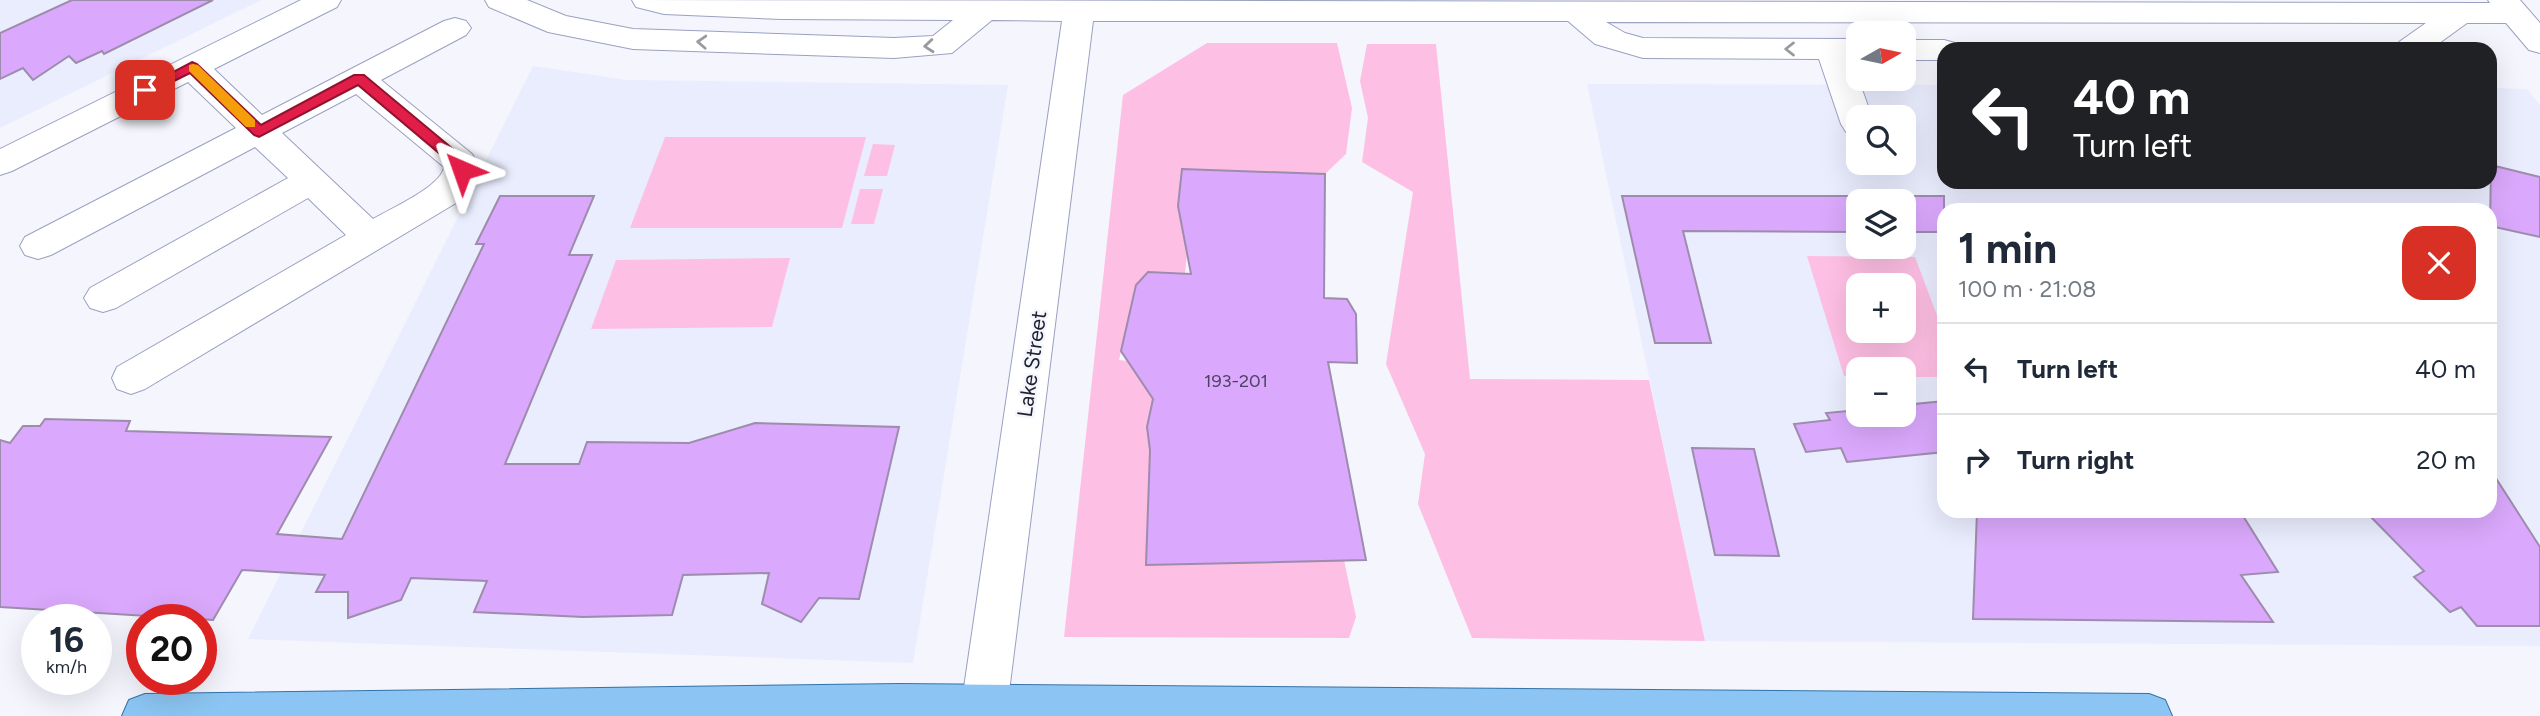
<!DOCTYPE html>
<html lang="en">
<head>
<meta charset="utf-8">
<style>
  :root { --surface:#fff; --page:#f2f2f3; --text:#1f2937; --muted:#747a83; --line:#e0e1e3 }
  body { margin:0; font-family:Figtree,sans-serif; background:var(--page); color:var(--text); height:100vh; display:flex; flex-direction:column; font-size:26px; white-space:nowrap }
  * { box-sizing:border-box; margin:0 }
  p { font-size:23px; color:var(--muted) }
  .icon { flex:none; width:38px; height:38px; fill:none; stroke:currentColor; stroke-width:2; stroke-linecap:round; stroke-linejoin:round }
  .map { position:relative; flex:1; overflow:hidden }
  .details { position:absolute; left:1937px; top:203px; width:560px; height:315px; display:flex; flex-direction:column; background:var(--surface); border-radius:21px; box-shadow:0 7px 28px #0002 }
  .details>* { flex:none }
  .banner { position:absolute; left:1937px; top:42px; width:560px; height:147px; border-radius:21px; box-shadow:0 7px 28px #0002; background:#202124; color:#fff; overflow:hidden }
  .needle { width:46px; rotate:81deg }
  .fabs { position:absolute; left:1846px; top:21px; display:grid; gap:14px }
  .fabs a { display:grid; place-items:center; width:70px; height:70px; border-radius:14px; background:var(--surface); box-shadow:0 7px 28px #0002; font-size:35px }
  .speed { position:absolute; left:21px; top:604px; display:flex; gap:14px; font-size:35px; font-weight:700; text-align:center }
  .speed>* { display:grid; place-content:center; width:91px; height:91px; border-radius:50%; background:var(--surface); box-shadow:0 7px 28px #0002; line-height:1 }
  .speed small { font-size:18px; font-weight:400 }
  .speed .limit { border:10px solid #d22; background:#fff; color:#111 }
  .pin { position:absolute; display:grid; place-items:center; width:60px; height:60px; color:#fff; margin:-30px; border-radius:14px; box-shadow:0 4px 10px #0006 }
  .me { position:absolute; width:77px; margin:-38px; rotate:317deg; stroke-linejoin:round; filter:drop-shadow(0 0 5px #0008) }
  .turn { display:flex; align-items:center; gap:24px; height:147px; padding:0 21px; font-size:32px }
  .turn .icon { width:91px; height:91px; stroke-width:2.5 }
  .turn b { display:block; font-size:49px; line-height:60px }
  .round { display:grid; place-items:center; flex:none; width:74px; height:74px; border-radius:21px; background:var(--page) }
  .headline { display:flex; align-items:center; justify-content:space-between; height:119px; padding:0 21px }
  h1 { font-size:42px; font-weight:700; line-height:52px }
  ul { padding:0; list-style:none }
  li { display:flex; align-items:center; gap:21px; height:91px; padding:0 21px; border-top:2px solid var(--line) }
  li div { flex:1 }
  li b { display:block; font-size:26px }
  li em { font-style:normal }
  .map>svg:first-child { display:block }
</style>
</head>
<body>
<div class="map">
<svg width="2540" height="716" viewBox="0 0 2540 716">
  <rect width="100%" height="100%" fill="#f4f5fd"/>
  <g fill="#eaedfe" fill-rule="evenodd">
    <polygon points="0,0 261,0 0,128"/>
    <polygon points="533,66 627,80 1008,85 913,663 248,639"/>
    <path d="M1587,84L1944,85V182H2490V88L2527,89L2540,105V646L1705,641ZM1858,117H1904V163H1858ZM1858,201H1904V247H1858ZM1944,210H2490V511H1944ZM1858,285H1904V331H1858ZM1858,369H1904V415H1858Z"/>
  </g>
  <g fill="#febfe4" fill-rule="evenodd">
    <polygon points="1207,43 1337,43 1352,108 1346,154 1325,174 1182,169 1178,206 1187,254 1185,273 1148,272 1137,285 1119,360 1128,361 1153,399 1147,427 1150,450 1146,565 1344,560 1356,617 1349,638 1064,637 1123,95"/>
    <polygon points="1367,44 1436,44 1470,379 1649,380 1705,641 1472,638 1418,504 1425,454 1386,364 1413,192 1362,162 1368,118 1360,81"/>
    <polygon points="665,137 866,137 842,228 630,228"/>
    <polygon points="873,144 895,145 887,176 864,176"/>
    <polygon points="860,189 883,189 874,224 851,224"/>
    <path d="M1807,256L1915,257L1944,334V377H1904V369H1858V376H1844ZM1904,285V331H1858V285Z"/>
    <polygon points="790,258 772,327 591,329 616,260"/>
  </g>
  <g fill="#daa8fc" stroke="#9e8cac" stroke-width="2">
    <polygon points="72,0 213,0 104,54 102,51 76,63 69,56 33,80 23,68 0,79 0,33"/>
    <polygon points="2491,165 2540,177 2540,237 2490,226"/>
    <polygon points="1182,169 1325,174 1324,298 1347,299 1356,314 1357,363 1328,362 1366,560 1146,565 1150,450 1147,427 1153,399 1121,351 1136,285 1148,272 1191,274 1178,206"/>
    <polygon points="500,196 594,196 569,255 592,255 505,464 579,464 587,442 689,443 755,423 899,427 859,599 819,598 801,622 762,604 769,573 683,575 672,615 583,617 474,612 487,581 411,578 401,600 348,618 348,592 316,592 325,575 242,570 213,620 0,607 0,440 10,443 23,426 40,426 45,419 130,421 126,431 331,437 277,534 342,539 484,244 476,244"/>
    <polygon points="1622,196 1944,196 1944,232 1904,232 1904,201 1858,201 1858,232 1683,231 1711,343 1655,343"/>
    <polygon points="1944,401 1944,452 1847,462 1841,448 1806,452 1794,424 1830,420 1826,413 1858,410 1858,415 1904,415 1904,405"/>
    <polygon points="1692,448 1754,449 1779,556 1715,555"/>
    <polygon points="2490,469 2540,547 2540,626 2477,626 2461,607 2450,612 2414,577 2424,571 2365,511 2490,511"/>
    <polygon points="1977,511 2240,511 2278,572 2241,575 2273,622 1973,619"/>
  </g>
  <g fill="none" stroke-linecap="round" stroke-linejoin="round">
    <defs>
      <g id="minor">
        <path d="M301,0H341L337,7L214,69L262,115L444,21L455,18L466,21L471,28L466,35L381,80L472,154C484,173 472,189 456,203L145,389L131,394L117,389L112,378L117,367L346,235L308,198L116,308L103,312L90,308L84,298L90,288L288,178L255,147L51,255L38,259L25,255L20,246L25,237L236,128L188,82L12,171L0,175V149ZM356,94L444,167C442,186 390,209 373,219L282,133Z"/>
        <polygon points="485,0 527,0 566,16 633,29 894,38 933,36 953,20 782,19 664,14 636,7 632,0 2490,3 2488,0 2520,0 2540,23 2540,53 2529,50 2506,23 2467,23 2431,49 2394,49 2399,42 2426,23 1606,22 1625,33 1643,38 1858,39 1858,59 1851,59 1872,117 1858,117 1858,135 1846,132 1841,124 1819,59 1643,58 1595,44 1568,21 1093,21 1007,708 1004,716 964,716 961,708 1062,21 992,20 952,53 894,58 633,49 548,32 489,7"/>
        <polygon points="1904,40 1944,40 1955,43 1959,49 1944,49 1944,60 1904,60"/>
      </g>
      <polygon id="major" points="899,684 2149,694 2165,700 2172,716 122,716 129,700 145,694"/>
    </defs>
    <use href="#minor" stroke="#9ba0c2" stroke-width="2"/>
    <use href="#major" stroke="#3373a8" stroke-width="2"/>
    <use href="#minor" fill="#fff" fill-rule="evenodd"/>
    <use href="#major" fill="#8cc5f3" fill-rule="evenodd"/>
  </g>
  <defs><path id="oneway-chevron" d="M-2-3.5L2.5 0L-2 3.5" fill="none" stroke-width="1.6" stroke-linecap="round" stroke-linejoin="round" transform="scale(1.75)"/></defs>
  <g stroke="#9a9ba0">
    <use href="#oneway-chevron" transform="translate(702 42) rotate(-177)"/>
    <use href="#oneway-chevron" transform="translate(929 46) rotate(175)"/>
    <use href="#oneway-chevron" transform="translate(1790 49) rotate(-180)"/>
  </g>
  <polygon fill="#e11d48" stroke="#92132f" stroke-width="2" points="192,62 197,64 261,125 354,75 364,75 465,159 469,170 467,173 457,173 453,165 358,85 259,137 254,135 190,73 150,93 145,94 139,90"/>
  <polygon fill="#f59e0b" points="193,64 198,65 255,120 255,127 246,127 189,71 189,65"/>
  <g text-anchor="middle" stroke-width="5" stroke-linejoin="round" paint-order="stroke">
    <g font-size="18" fill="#4d4261">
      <text x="1236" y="387">193-201</text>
    </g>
    <g font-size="21" fill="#1e202d" stroke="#f4f5fd">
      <text transform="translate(1032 364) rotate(-82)" y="7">Lake Street</text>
    </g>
  </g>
</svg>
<div class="fabs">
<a><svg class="needle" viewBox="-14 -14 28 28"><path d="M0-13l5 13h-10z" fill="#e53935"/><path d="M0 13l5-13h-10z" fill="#747a83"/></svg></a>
<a><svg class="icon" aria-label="search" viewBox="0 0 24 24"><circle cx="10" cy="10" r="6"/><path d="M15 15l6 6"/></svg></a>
<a><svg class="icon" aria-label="layers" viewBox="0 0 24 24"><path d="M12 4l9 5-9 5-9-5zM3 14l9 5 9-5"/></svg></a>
<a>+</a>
<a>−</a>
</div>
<div class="speed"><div>16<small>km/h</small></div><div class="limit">20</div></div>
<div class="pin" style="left:145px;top:90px;background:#d93025"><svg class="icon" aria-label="arrive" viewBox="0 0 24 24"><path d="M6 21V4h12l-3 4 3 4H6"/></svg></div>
<svg class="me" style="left:462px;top:170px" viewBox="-20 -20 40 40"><path d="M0-17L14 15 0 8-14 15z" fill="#e11d48" stroke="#fff" stroke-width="4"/></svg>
<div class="banner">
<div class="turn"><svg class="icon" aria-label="left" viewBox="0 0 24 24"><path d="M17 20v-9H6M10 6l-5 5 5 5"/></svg><div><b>40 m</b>Turn left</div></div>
</div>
<section class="details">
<div class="headline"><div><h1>1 min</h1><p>100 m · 21:08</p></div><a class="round" style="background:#d93025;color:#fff"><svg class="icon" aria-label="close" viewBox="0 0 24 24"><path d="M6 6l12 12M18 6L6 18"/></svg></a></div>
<ul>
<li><svg class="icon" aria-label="left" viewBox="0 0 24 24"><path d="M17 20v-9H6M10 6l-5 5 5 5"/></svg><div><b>Turn left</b></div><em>40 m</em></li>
<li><svg class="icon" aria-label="right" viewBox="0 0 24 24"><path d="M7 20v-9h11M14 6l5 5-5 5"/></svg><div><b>Turn right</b></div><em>20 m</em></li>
</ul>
</section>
</div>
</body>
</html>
